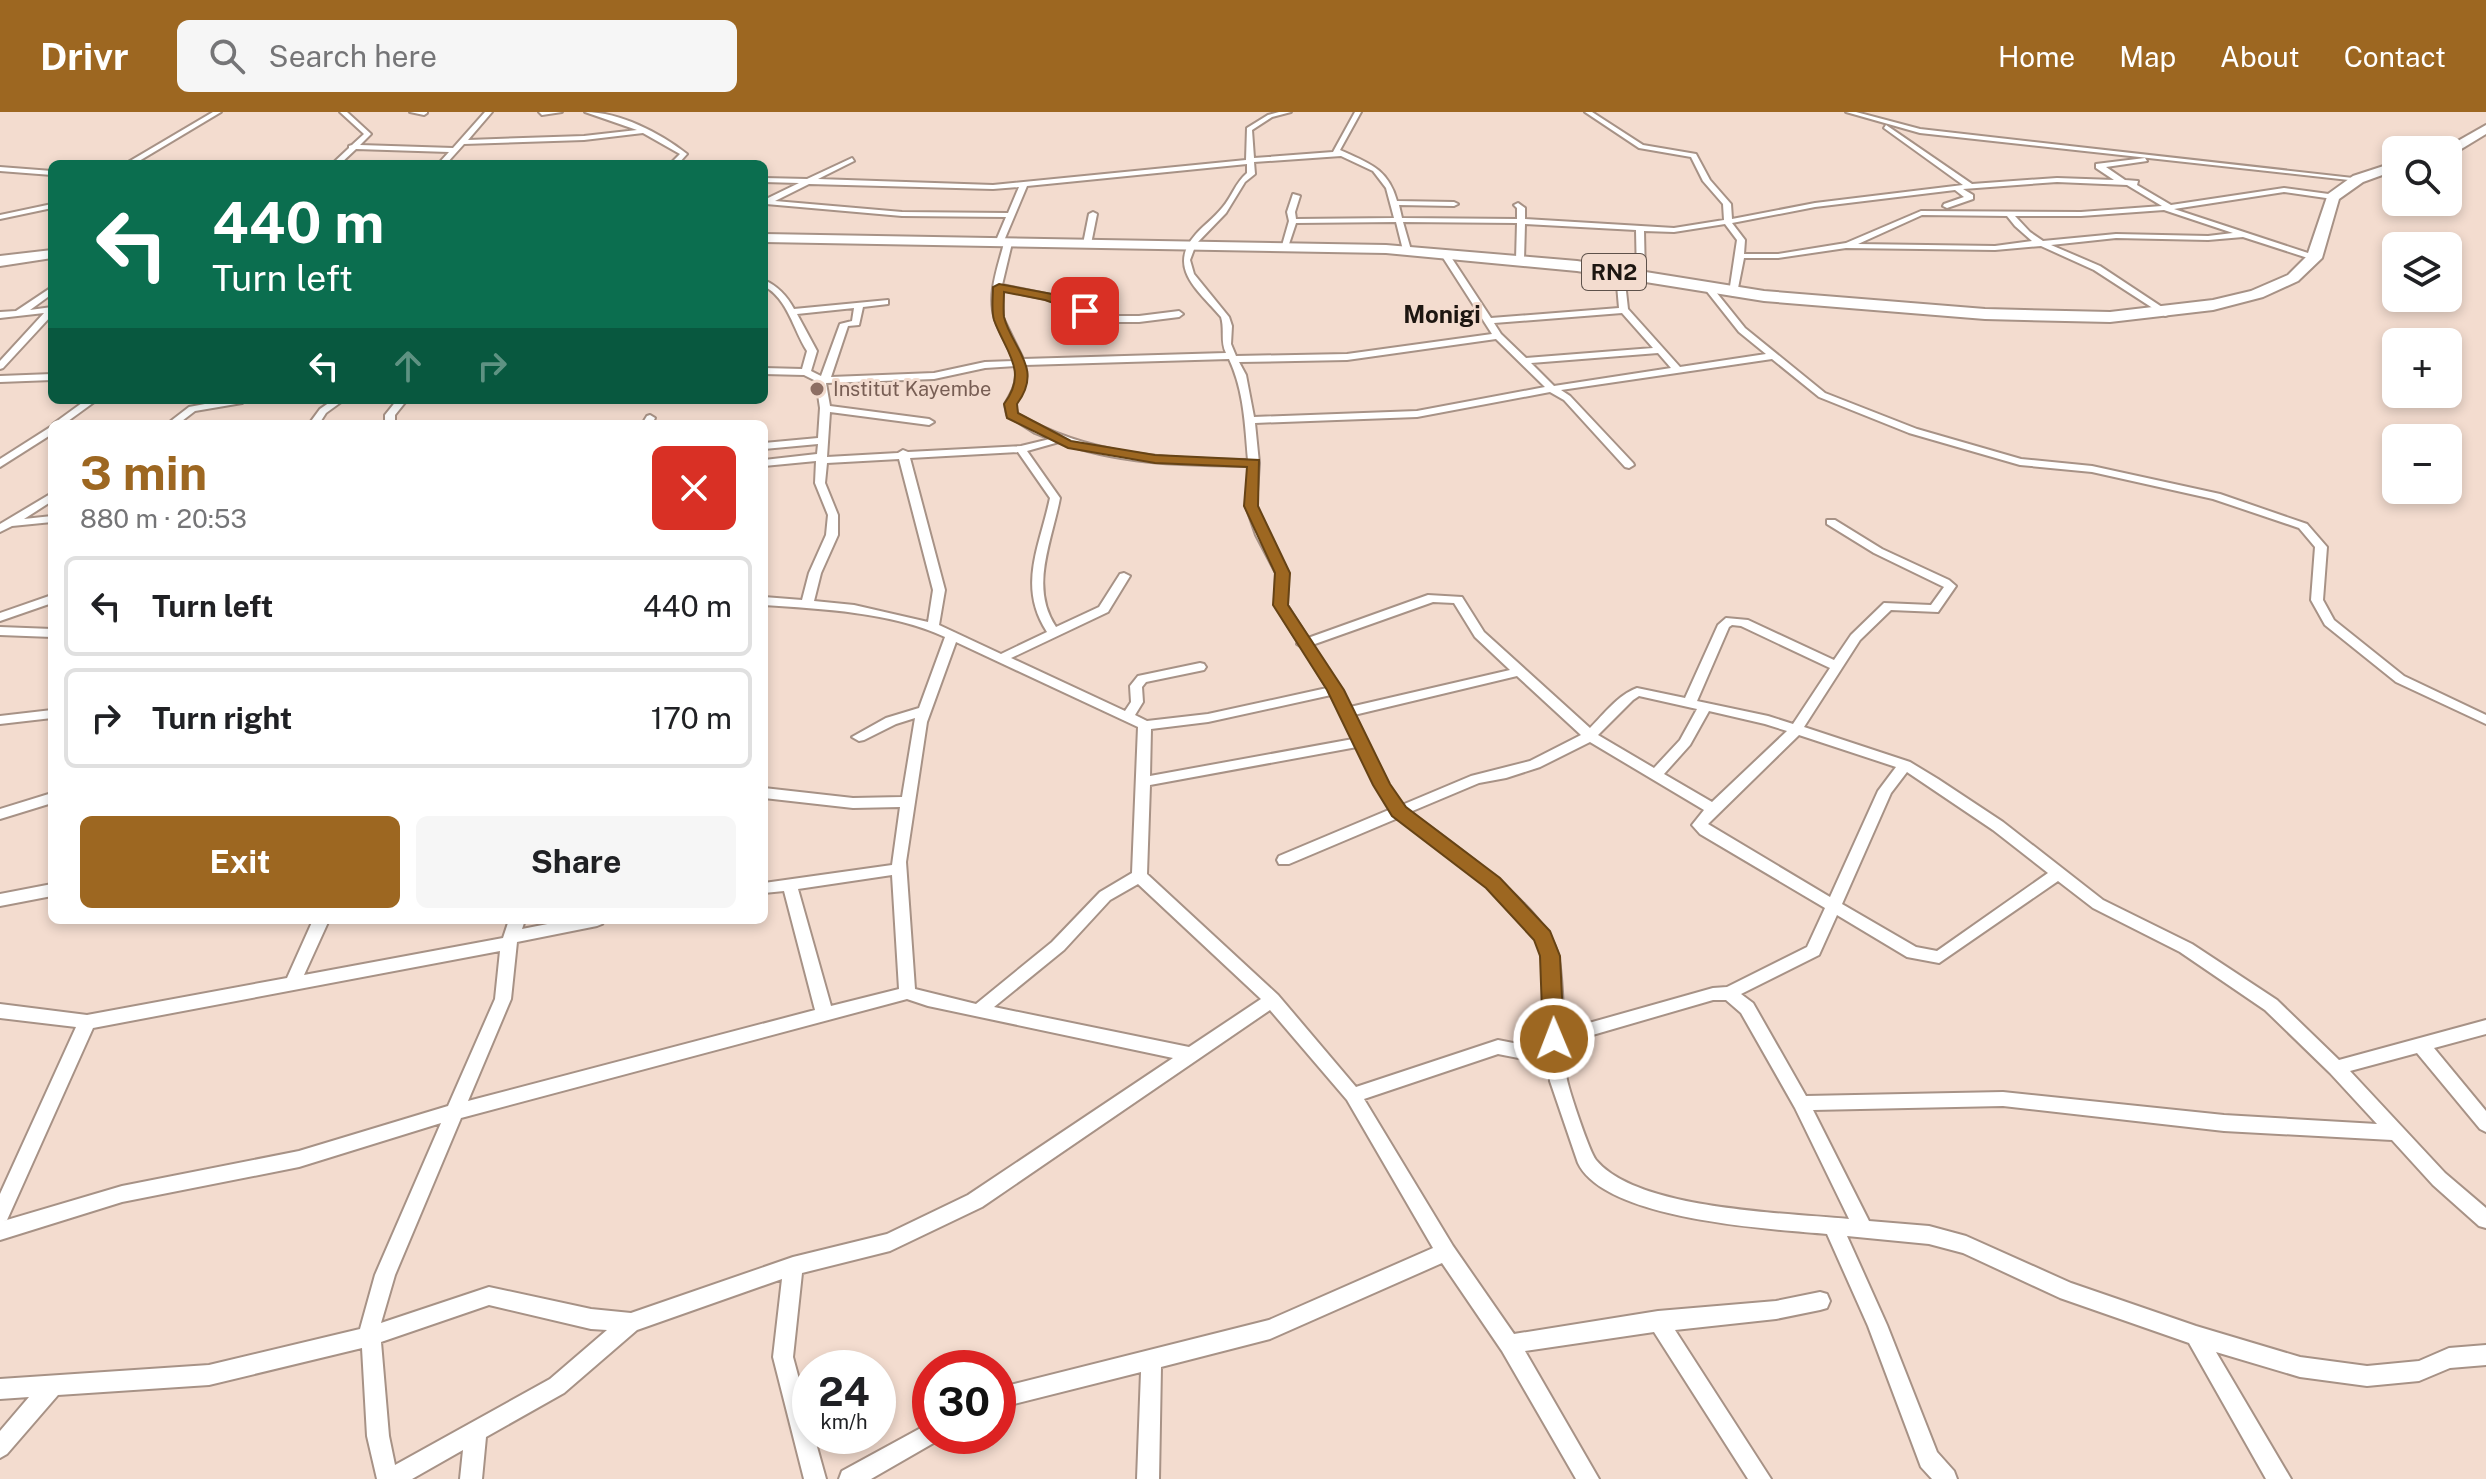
<!DOCTYPE html>
<html lang="en">
<head>
<meta charset="utf-8">
<style>
  :root { --surface:#fff; --page:#f6f6f6; --text:#202124; --muted:#757577; --line:#e0e0e0; --accent:#9d6721 }
  body { margin:0; font-family:"Public Sans",sans-serif; background:var(--page); color:var(--text); height:100vh; display:flex; flex-direction:column; font-size:30px; white-space:nowrap }
  * { box-sizing:border-box; margin:0 }
  p { font-size:26px; color:var(--muted) }
  .icon { flex:none; width:44px; height:44px; fill:none; stroke:currentColor; stroke-width:2; stroke-linecap:round; stroke-linejoin:round }
  .map { position:relative; flex:1; overflow:hidden }
  .sheet { position:absolute; left:48px; top:308px; width:720px; height:504px; display:flex; flex-direction:column; background:var(--surface); border-radius:12px; box-shadow:0 4px 12px #0003 }
  .sheet>* { flex:none }
  .guide { position:absolute; left:48px; top:48px; width:720px; height:244px; border-radius:12px; box-shadow:0 4px 12px #0003; background:#0b6e4f; color:#fff; overflow:hidden }
  .buttons { position:absolute; left:2382px; top:24px; display:grid; gap:16px }
  .buttons a { display:grid; place-items:center; width:80px; height:80px; border-radius:12px; background:var(--surface); box-shadow:0 4px 12px #0003; font-size:40px }
  .speed { position:absolute; left:792px; top:1238px; display:flex; gap:16px; font-size:40px; font-weight:700; text-align:center }
  .speed>* { display:grid; place-content:center; width:104px; height:104px; border-radius:50%; background:var(--surface); box-shadow:0 4px 12px #0003; line-height:1 }
  .speed small { font-size:20px; font-weight:400 }
  .speed .limit { border:12px solid #d22; background:#fff; color:#111 }
  .pin { position:absolute; display:grid; place-items:center; width:68px; height:68px; color:#fff; margin:-34px; border-radius:16px; box-shadow:0 4px 12px #0006 }
  .me { position:absolute; width:88px; margin:-44px; rotate:359deg; stroke-linejoin:round; filter:drop-shadow(0 0 6px #0008) }
  .turn { display:flex; align-items:center; gap:28px; height:168px; padding:0 32px; font-size:36px }
  .turn .icon { width:104px; height:104px; stroke-width:2.5 }
  .turn b { display:block; font-size:56px; line-height:68px }
  .lanes { display:flex; align-items:center; height:76px; padding:0 32px; background:#0003; justify-content:center; gap:40px; direction:ltr }
  .lanes .off { opacity:.35 }
  .round { display:grid; place-items:center; flex:none; width:84px; height:84px; border-radius:12px; background:var(--page) }
  .headline { display:flex; align-items:center; justify-content:space-between; height:136px; padding:0 32px }
  h1 { font-size:48px; font-weight:700; line-height:60px; color:var(--accent) }
  .button { display:flex; gap:16px; margin-top:auto; padding:16px 32px }
  .button a { flex:1; height:92px; border-radius:12px; background:var(--accent); color:#fff; font-size:32px; font-weight:700; line-height:92px; text-align:center }
  .button a+a { background:var(--page); color:var(--text) }
  ul { padding:0; list-style:none }
  li { display:flex; align-items:center; gap:24px; height:100px; margin:0 16px 12px; padding:0 16px; border:4px solid var(--line); border-radius:12px }
  li div { flex:1 }
  li b { display:block; font-size:30px }
  li em { font-style:normal }
  header { display:flex; align-items:center; gap:48px; box-sizing:border-box; height:112px; padding:0 40px; background:var(--accent); color:#fff }
  header strong { font-size:38px }
  nav { display:flex; gap:44px; margin-inline-start:auto; font-size:28px }
  .search { width:560px; height:72px; background:var(--page); display:flex; align-items:center; gap:20px; box-sizing:border-box; padding:0 28px; border-radius:12px; color:var(--muted); font-size:30px }
  .map>svg:first-child { display:block }
</style>
</head>
<body>
<header>
<strong>Drivr</strong>
<div class="search"><svg class="icon" aria-label="search" viewBox="0 0 24 24"><circle cx="10" cy="10" r="6"/><path d="M15 15l6 6"/></svg>Search here</div>
<nav><a>Home</a><a>Map</a><a>About</a><a>Contact</a></nav>
</header>
<div class="map">
<svg width="2486" height="1367" viewBox="0 0 2486 1367">
  <rect width="100%" height="100%" fill="#f3dccf"/>
  <g fill="none" stroke-linecap="round" stroke-linejoin="round">
    <defs>
      <g id="street">
        <polygon points="213,0 221,0 134,52 125,52"/>
        <path d="M340,0H347L371,22L360,33L453,36L485,0H492L468,28L584,24L637,18L585,0C620,0 660,21 687,42L678,52H670L680,42L643,21L584,28L464,32L446,52H438L449,40L356,37L340,52H332L349,36V34L352,33L364,22Z"/>
        <polygon points="410,0 427,0 427,1 424,3"/>
        <polygon points="539,0 562,0 542,3"/>
        <path d="M1279,0H1291L1272,5L1252,18L1254,46L1333,40L1355,0H1361L1340,38C1368,51 1388,56 1397,89L1454,90L1458,92L1454,94L1399,93L1402,106L1517,107V96L1514,93L1518,91L1525,96V107L1674,116L1724,108L1723,92L1703,69L1691,45L1639,36L1585,0H1592L1643,33L1696,42L1710,68L1731,92L1732,107L1815,91L1963,73L1884,16L1886,13L1972,72L2057,66L2114,68L2096,56V52L2145,46L2147,49L2106,55L2125,68L2138,69L2137,73L2171,93L2284,76L2336,83V87H2333L2284,80L2174,97L2317,144V148H2314L2243,125L2208,128L2116,126L2051,133L2100,154L2168,199V203L2165,204L2094,158L2041,134L1995,138L1846,136L1778,146H1744L1737,181L1733,184L1729,181L1737,128L1725,112L1674,120L1644,119L1645,165L1641,167L1637,165L1636,118L1525,112L1524,148L1520,150L1516,148L1517,111L1403,110L1411,138L1407,140L1403,138L1396,110L1296,111L1288,135L1281,137L1289,109L1287,100L1293,82L1300,84L1295,100L1296,107L1394,106L1386,76L1373,59L1341,44L1254,50L1255,62L1245,70L1226,101L1196,132L1190,148L1194,162L1229,205L1232,214L1231,232L1236,244L1347,242L1492,222L1440,141L1444,139H1447L1491,206L1619,196L1616,161L1620,159L1624,161L1628,197L1680,255L1766,242L1739,220L1705,177L1709,174L1712,175L1745,216L1825,281L1917,317L2021,347L2092,354L2220,382L2307,412L2327,435L2323,488L2334,508L2404,564L2486,603V612L2396,570L2325,513L2311,488L2315,435L2299,416L2213,387L2092,360L2020,353L1909,321L1819,285L1772,247L1561,278L1570,284L1633,351L1634,353L1629,356L1625,355L1564,288L1550,280L1417,305L1255,311L1259,351L1256,394L1268,423L1288,461L1287,493L1308,526L1428,483L1462,485L1484,520L1590,616C1604,602 1618,583 1637,576L1685,586L1718,513L1726,506L1748,508L1834,548L1851,523L1884,491L1931,493L1944,475L1874,441L1827,412V408H1835L1882,437L1949,468L1956,474L1938,500L1891,498L1860,528L1804,615L1910,650L1938,667L2003,710L2103,788L2192,832L2277,888L2339,948L2486,908V922L2434,936L2486,999V1020L2480,1017L2417,941L2350,959L2445,1061L2486,1096V1116L2479,1114L2433,1073L2392,1028L2224,1019L2003,994L1813,998L1869,1109L1929,1114L1966,1124L2071,1171L2196,1214L2300,1245L2367,1254L2419,1249L2449,1236L2486,1233V1253L2450,1256L2419,1269L2367,1274L2300,1265L2216,1240L2291,1367H2266L2189,1231L2060,1186L1963,1141L1929,1132L1847,1124L1887,1213L1937,1340L1954,1359L1957,1367H1932L1921,1355L1868,1214L1827,1122C1770,1117 1605,1108 1578,1051L1550,969L1549,952L1498,942L1364,987L1453,1134L1514,1222L1658,1199L1776,1189L1820,1180L1827,1182L1830,1189L1827,1196L1820,1198L1776,1207L1675,1218L1771,1367H1748L1654,1220L1525,1239L1599,1367H1576L1502,1239L1442,1151L1270,1227L1161,1255L1159,1367H1137L1141,1260L998,1296V1276L1269,1208L1433,1136L1347,988L1270,898L982,1095L890,1139L802,1161L793,1245L810,1308V1324H814L826,1367H804L773,1245L782,1167L637,1218L564,1281L486,1325L482,1367H460L463,1338L412,1367H377L367,1324L362,1236L209,1273L58,1283L7,1342L0,1346V1319L29,1285L0,1287V1267L209,1253L360,1217L375,1163L441,1011L299,1055L122,1090L0,1128V1082L76,915L0,906V892L87,903L287,866L313,808H329L304,863L503,826L509,808H525L522,817L568,808H605L602,812L597,814L517,830L511,887L468,989L815,898L784,779L764,781V771L892,753L900,695L853,696L764,686V676L853,686L902,685L915,606L896,612L864,628L859,629L852,625L886,606L919,596L945,525C891,500 823,497 764,493V485L802,488L809,461L826,423L828,403L815,371L816,349L764,354V348L817,342L818,332L764,337V331L818,326L820,296L816,269L804,263L764,262V256L802,257L807,239C793,217 788,187 764,174V168C778,174 787,184 794,197L888,188V192L863,195L859,213L848,214L831,265L934,261L985,250L1014,249C1009,235 1000,222 995,207C987,182 998,155 1004,131L1008,129L1012,131L1002,173L1051,183L1111,204H1139L1179,199L1183,202L1179,205L1139,210H1110L1046,187L1002,178L1003,206L1023,247L1226,241C1220,229 1225,218 1221,205C1199,179 1166,156 1196,122C1204,113 1214,106 1222,96C1232,85 1235,71 1247,61V52L1027,74L1003,131L999,133L995,131L1006,105L902,104L766,92L764,88L799,71L764,70V66L807,67L852,46L854,49L818,67L993,73L1246,48L1247,16L1268,3ZM2057,70L2127,73L2162,94L2081,100L1921,99L1846,131L1778,142H1744L1745,128L1732,111L1815,95L1955,78L1964,85L1944,92L1943,94L1947,96L1973,87V83L1963,77ZM809,72L993,77L1019,75L1008,101L902,100L775,89ZM2164,98L2233,121L2208,124L2116,122L2043,129L2030,120L2015,104H2081ZM1922,103L2007,104L2015,114L2032,129L1995,134L1858,132ZM854,196L852,209L840,212L821,264L811,259L817,239L797,202ZM1622,201L1653,236L1526,246L1501,222L1494,211ZM1496,227L1545,275L1417,299L1254,305L1246,263L1239,250L1347,248ZM1658,241L1671,256L1554,274L1531,251ZM1229,247C1244,279 1245,313 1248,348C1165,347 1091,344 1017,302L1015,292C1023,279 1028,268 1025,253ZM1016,254C1018,269 1013,279 1005,292L1007,303L1035,321L1050,327L1021,334L908,340L903,338L898,341L827,345L830,300L929,313L934,310L929,307L830,294L826,271L934,267L985,256ZM1059,330C1119,353 1186,353 1249,354L1246,394L1256,423L1276,461L1275,493L1298,530L1297,532L1302,535L1327,576L1208,602L1147,609L1135,603L1143,590L1142,575L1146,570L1204,558L1206,555L1204,552L1200,551L1138,564L1130,574L1131,590L1125,599L1011,546L1108,500L1130,464L1124,461L1120,462L1099,495L1056,515C1029,475 1052,429 1060,386L1027,339ZM1018,340L1050,386C1040,434 1017,474 1047,520L1001,542L939,513L945,478L910,346ZM899,347L933,478L928,510L854,493L814,489L821,461L838,423V403L825,371L827,351ZM1433,490L1454,491L1475,525L1510,558L1350,595L1312,533ZM1732,513L1741,514L1830,556L1793,612L1768,604L1697,589L1729,515ZM956,530L1138,615L1132,761L1100,780L1052,830L976,892L915,877L906,750L927,610ZM1517,564L1581,623L1530,649L1471,664L1402,693L1388,672L1354,603ZM1331,583L1353,627L1150,664L1151,617L1208,610ZM1639,584L1697,597L1680,628L1654,656L1598,623L1633,588ZM1709,599L1765,612L1787,619L1712,690L1664,662L1690,633ZM1799,623L1896,655L1878,679L1830,785L1708,712ZM1590,630L1704,698L1692,713L1700,722L1825,796L1807,835L1727,875L1713,876L1564,918C1562,894 1563,867 1558,844C1548,796 1450,730 1410,700L1479,671L1506,666L1540,655ZM1357,635L1375,673L1391,697L1279,744L1277,748L1279,752H1289L1398,706L1488,775L1536,827L1542,844L1547,924L1546,927L1548,938L1498,928L1356,975L1278,883L1147,762L1150,673ZM1907,660L1993,718L2048,761L1937,839L1916,835L1842,792L1891,681ZM892,763L899,877L831,894L798,777ZM2058,769L2093,796L2180,840L2265,898L2330,961L2377,1012L2224,1003L2003,980L1806,984L1753,891L1741,882L1819,843L1837,803L1907,845L1939,851ZM1138,772L1261,887L1189,935L994,895L1064,838L1110,788ZM500,839L495,887L448,994L299,1039L122,1074L0,1110L7,1108L93,916ZM907,887L928,894L1173,946L968,1083L887,1122L793,1145L631,1201L591,1197L489,1175L381,1211L395,1163L461,1006ZM1713,888H1726L1741,901L1795,996L1849,1107C1787,1101 1637,1098 1596,1048C1589,1039 1570,981 1567,968C1565,956 1566,943 1565,931ZM489,1193L591,1217L607,1218L550,1267L395,1353L389,1324L381,1230Z"/>
        <polygon points="1846,0 1856,0 1920,17 2362,67 2358,69 1920,21"/>
        <polygon points="0,55 52,59 52,63 0,59"/>
        <polygon points="52,92 52,96 0,107 0,103"/>
        <polygon points="1093,100 1097,102 1091,132 1087,134 1083,132 1089,102"/>
        <polygon points="52,175 52,182 30,198 52,195 52,203 3,256 0,257 0,249 44,201 0,206 0,200 16,199"/>
        <polygon points="52,262 52,268 0,270 0,264"/>
        <polygon points="86,288 97,288 64,312 53,312"/>
        <polygon points="226,288 247,288 242,291 195,299 178,312 167,312 189,295"/>
        <polygon points="333,288 344,288 326,301 319,312 309,312 320,297"/>
        <polygon points="397,288 407,288 395,303 395,312 385,312 385,303"/>
        <polygon points="650,303 655,306 652,312 642,312 647,304"/>
        <polygon points="52,314 52,322 0,355 0,347"/>
        <polygon points="52,381 52,389 24,407 52,404 52,410 12,414 0,420 0,412"/>
        <polygon points="52,483 52,491 0,509 0,501"/>
        <polygon points="0,515 52,517 52,525 0,523"/>
        <polygon points="52,598 52,606 0,612 0,604"/>
        <polygon points="52,681 52,691 0,707 0,697"/>
        <polygon points="52,772 52,784 0,794 0,782"/>
        <polygon points="930,1311 930,1324 940,1324 937,1329 871,1367 839,1367 842,1359"/>
      </g>
      <g id="highway">
        <polygon points="2486,13 2486,22 2453,42 2442,38"/>
        <polygon points="2396,50 2396,58 2363,70 2339,87 2322,146 2298,169 2263,185 2213,198 2110,210 1985,207 1764,189 1577,159 1386,141 764,130 764,122 1386,133 1577,149 1764,179 1985,197 2110,200 2213,188 2251,179 2288,163 2307,144 2328,82 2353,64"/>
        <polygon points="52,138 52,146 0,154 0,144"/>
      </g>
    </defs>
    <use href="#street" stroke="#a79286" stroke-width="4"/>
    <use href="#highway" stroke="#a79286" stroke-width="4"/>
    <use href="#street" fill="#fff" fill-rule="evenodd"/>
    <use href="#highway" fill="#fff" fill-rule="evenodd"/>
  </g>
  <path fill="#9d6721" stroke="#664315" stroke-width="2" d="M999,172L1052,182L1091,199L1085,202L1045,188L1004,180C1004,187 1003,198 1004,205C1012,237 1044,256 1017,292L1018,301L1071,329L1155,343L1259,348L1258,394L1290,461L1288,493L1344,578L1390,672L1406,695L1500,766L1550,819L1560,844L1564,927L1561,934H1546L1543,927L1540,844L1534,828L1486,776L1392,704L1373,673L1327,578L1273,493L1275,461L1244,394L1247,355L1155,351L1068,336L1007,306L1004,292C1029,259 1005,239 994,208C991,198 993,186 993,175Z"/>
  <circle fill="#8d6e63" stroke="#f3dccf" stroke-width="3" cx="817" cy="277" r="8"/>
  <g text-anchor="middle" stroke-width="6" stroke-linejoin="round" paint-order="stroke">
    <g font-size="20" fill="#785e54" stroke="#f3dccf" text-anchor="start">
      <text x="833" y="284">Institut Kayembe</text>
    </g>
    <rect fill="#f3dccf" stroke="#5d514a" stroke-width="2" x="1582" y="142" width="64" height="36" rx="6"/>
    <g font-size="22" font-weight="bold" fill="#1d1611">
      <text x="1614" y="168">RN2</text>
    </g>
    <g font-size="24" font-weight="bold" fill="#1d1611" stroke="#f3dccf">
      <text x="1442" y="211">Monigi</text>
    </g>
  </g>
</svg>
<div class="buttons">
<a><svg class="icon" aria-label="search" viewBox="0 0 24 24"><circle cx="10" cy="10" r="6"/><path d="M15 15l6 6"/></svg></a>
<a><svg class="icon" aria-label="layers" viewBox="0 0 24 24"><path d="M12 4l9 5-9 5-9-5zM3 14l9 5 9-5"/></svg></a>
<a>+</a>
<a>−</a>
</div>
<div class="speed"><div>24<small>km/h</small></div><div class="limit">30</div></div>
<div class="pin" style="left:1085px;top:199px;background:#d93025"><svg class="icon" aria-label="arrive" viewBox="0 0 24 24"><path d="M6 21V4h12l-3 4 3 4H6"/></svg></div>
<svg class="me" style="left:1554px;top:927px" viewBox="-20 -20 40 40"><circle r="17" fill="#9d6721" stroke="#fff" stroke-width="3"/><path d="M0-11L8 9 0 5-8 9z" fill="#fff"/></svg>
<div class="guide">
<div class="turn"><svg class="icon" aria-label="left" viewBox="0 0 24 24"><path d="M17 20v-9H6M10 6l-5 5 5 5"/></svg><div><b>440 m</b>Turn left</div></div>
<div class="lanes"><svg class="icon" aria-label="left" viewBox="0 0 24 24"><path d="M17 20v-9H6M10 6l-5 5 5 5"/></svg><svg class="icon off" aria-label="ahead" viewBox="0 0 24 24"><path d="M12 20V5M6 11l6-6 6 6"/></svg><svg class="icon off" aria-label="right" viewBox="0 0 24 24"><path d="M7 20v-9h11M14 6l5 5-5 5"/></svg></div>
</div>
<section class="sheet">
<div class="headline"><div><h1>3 min</h1><p>880 m · 20:53</p></div><a class="round" style="background:#d93025;color:#fff"><svg class="icon" aria-label="close" viewBox="0 0 24 24"><path d="M6 6l12 12M18 6L6 18"/></svg></a></div>
<ul>
<li><svg class="icon" aria-label="left" viewBox="0 0 24 24"><path d="M17 20v-9H6M10 6l-5 5 5 5"/></svg><div><b>Turn left</b></div><em>440 m</em></li>
<li><svg class="icon" aria-label="right" viewBox="0 0 24 24"><path d="M7 20v-9h11M14 6l5 5-5 5"/></svg><div><b>Turn right</b></div><em>170 m</em></li>
</ul>
<div class="button"><a>Exit</a><a>Share</a></div>
</section>
</div>
</body>
</html>
